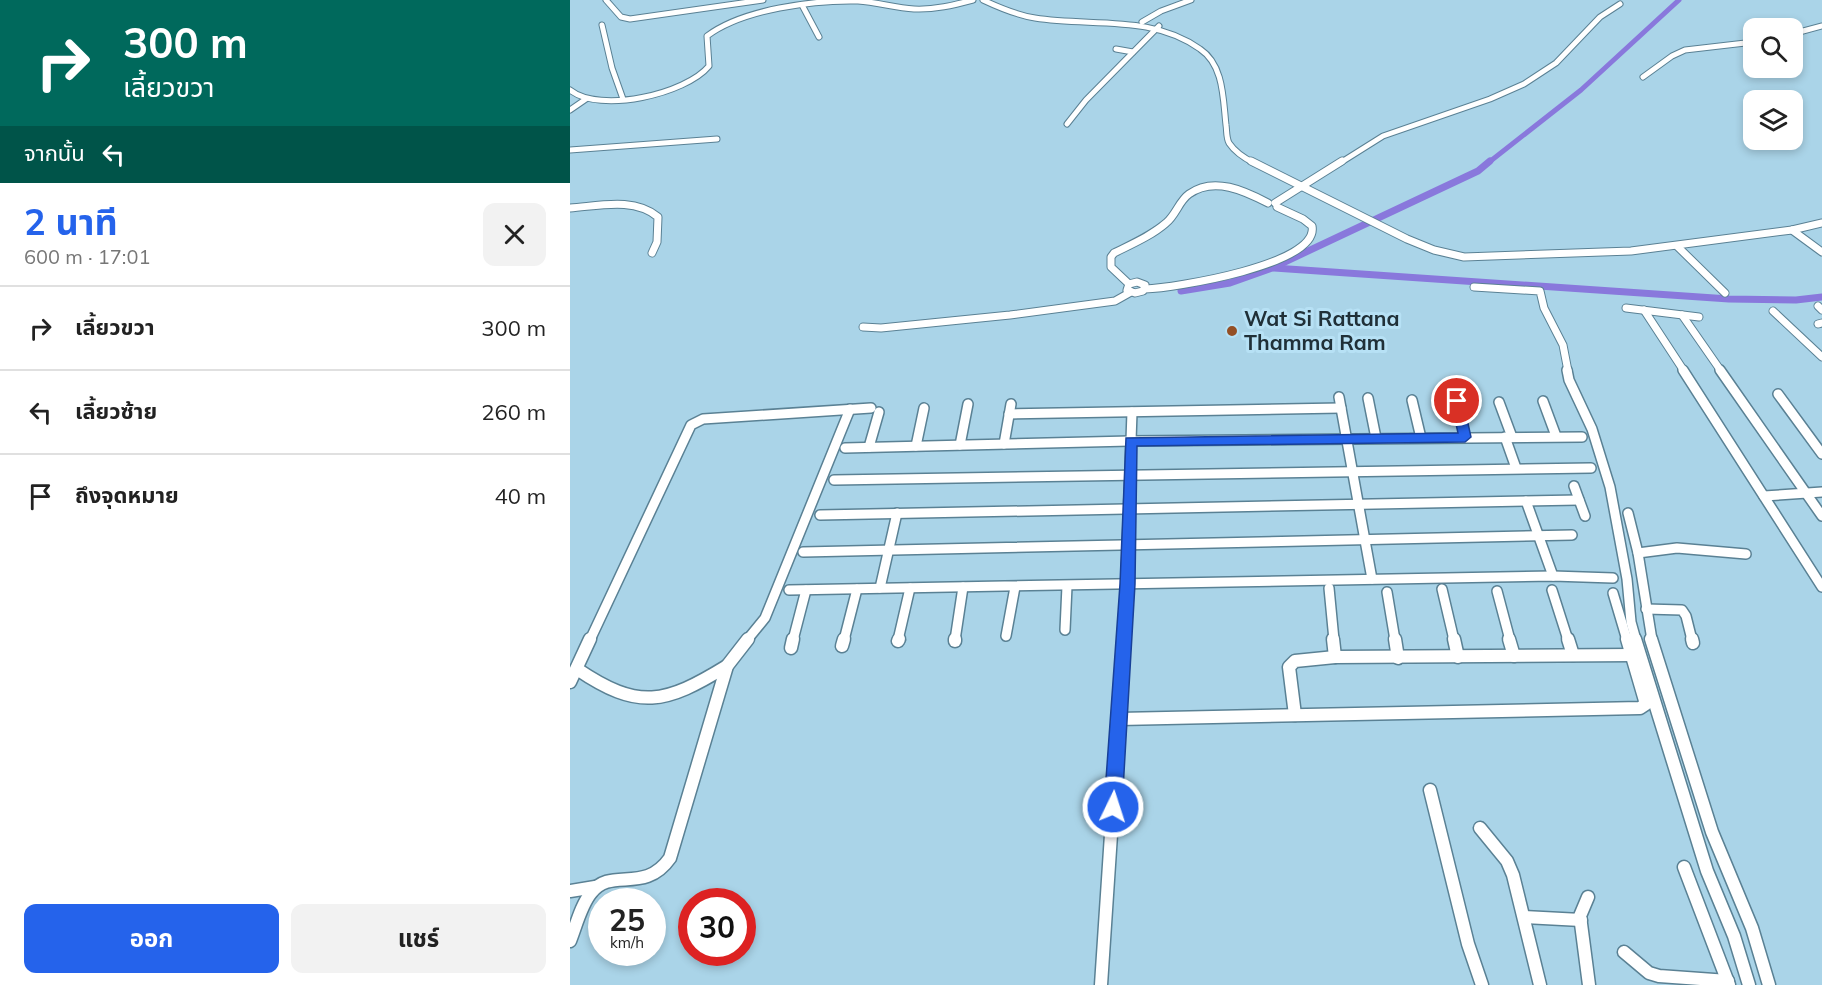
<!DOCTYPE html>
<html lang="th">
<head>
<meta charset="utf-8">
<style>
  :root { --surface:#fff; --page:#f2f2f2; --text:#222; --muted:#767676; --line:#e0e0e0; --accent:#2563eb }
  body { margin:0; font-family:Mulish,"Noto Sans Thai",sans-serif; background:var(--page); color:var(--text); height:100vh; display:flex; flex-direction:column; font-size:22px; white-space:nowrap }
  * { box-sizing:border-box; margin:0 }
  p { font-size:20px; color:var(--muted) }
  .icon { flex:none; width:33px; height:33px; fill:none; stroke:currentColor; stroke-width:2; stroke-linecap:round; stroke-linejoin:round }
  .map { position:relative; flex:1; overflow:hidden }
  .side { display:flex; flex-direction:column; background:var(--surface); width:570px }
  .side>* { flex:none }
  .guide { background:#00695c; color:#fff; overflow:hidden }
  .buttons { position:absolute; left:1173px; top:18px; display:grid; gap:12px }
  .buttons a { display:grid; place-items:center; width:60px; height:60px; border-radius:12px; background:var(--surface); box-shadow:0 3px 9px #0003; font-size:30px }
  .speed { position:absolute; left:18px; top:888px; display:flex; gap:12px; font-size:30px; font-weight:700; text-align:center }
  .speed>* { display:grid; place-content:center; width:78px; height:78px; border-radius:50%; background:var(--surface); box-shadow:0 3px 9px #0003; line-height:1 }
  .speed small { font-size:15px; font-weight:400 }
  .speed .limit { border:9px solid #d22; background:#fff; color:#111 }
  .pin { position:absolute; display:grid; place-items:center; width:51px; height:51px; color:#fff; margin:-26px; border:3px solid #fff; border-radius:50%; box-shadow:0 2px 6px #0007 }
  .me { position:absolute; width:66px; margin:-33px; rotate:4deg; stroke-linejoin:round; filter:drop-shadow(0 0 4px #0008) }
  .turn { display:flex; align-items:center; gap:21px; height:126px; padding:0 24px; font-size:27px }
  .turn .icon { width:78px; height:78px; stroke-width:2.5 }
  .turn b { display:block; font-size:42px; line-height:51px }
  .then { display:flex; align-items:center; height:57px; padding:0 24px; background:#0003; gap:12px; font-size:22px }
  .round { display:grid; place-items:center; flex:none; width:63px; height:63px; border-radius:12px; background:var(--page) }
  .summary { display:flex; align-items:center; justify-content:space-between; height:102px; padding:0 24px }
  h1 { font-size:36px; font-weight:700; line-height:45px; color:var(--accent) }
  .action { display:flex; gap:12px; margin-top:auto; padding:12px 24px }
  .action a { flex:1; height:69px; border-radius:12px; background:var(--accent); color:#fff; font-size:24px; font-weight:700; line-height:69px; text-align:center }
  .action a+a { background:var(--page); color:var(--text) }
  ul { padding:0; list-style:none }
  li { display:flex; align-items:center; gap:18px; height:84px; padding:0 24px; border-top:2px solid var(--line) }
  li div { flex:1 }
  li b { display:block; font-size:22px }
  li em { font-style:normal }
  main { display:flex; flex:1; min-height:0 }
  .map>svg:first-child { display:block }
</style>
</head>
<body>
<main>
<section class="side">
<div class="guide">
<div class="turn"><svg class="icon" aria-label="right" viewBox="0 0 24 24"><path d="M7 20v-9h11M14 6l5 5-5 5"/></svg><div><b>300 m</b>เลี้ยวขวา</div></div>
<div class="then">จากนั้น<svg class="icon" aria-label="left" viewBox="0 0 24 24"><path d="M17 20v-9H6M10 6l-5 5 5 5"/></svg></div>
</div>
<div class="summary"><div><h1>2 นาที</h1><p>600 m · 17:01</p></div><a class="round"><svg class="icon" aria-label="close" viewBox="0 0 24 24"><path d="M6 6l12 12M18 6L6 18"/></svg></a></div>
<ul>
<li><svg class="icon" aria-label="right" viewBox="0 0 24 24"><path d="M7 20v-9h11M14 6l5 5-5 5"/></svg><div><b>เลี้ยวขวา</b></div><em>300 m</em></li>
<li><svg class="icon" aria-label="left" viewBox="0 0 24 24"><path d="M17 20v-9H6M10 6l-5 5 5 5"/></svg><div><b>เลี้ยวซ้าย</b></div><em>260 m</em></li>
<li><svg class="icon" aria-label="arrive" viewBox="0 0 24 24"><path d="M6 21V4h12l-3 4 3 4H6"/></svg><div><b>ถึงจุดหมาย</b></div><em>40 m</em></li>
</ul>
<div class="action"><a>ออก</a><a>แชร์</a></div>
</section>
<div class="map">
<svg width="1252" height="985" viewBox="0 0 1252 985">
  <rect width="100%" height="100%" fill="#aad4e8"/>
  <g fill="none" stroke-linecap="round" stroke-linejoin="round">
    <polyline stroke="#8978dc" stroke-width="5" points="918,163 1011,90 1109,0"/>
    <g stroke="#8978dc" stroke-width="7">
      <polyline points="704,268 1159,299 1226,300 1252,297"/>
      <polyline points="611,291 660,283 702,268 908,171 920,161"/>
    </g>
    <defs>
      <g id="minor-far3">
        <polyline points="36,0 51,17 60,19 193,0"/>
        <path d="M413,0C430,8 446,15 465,18C521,27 581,14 630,49C654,65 653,99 656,125C657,131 656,137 659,143C665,152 674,158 684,163"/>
        <polyline points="232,5 249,37"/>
        <polyline points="572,22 591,11 621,0"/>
        <polyline points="32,25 42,68 53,99"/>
        <polyline points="1222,34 1252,26"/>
        <polyline points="546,49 563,52"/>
        <polyline points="1073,77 1102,56 1115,50 1184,42"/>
        <path d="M0,90C30,114 116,94 139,66L137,36C173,9 244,0 288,1C307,2 325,8 344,9C364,10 384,5 403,0"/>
        <polyline points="0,110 16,99"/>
        <polyline points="497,124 516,100 589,26"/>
        <polyline points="0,150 147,139"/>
        <polyline points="770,163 813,136 920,99 954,84 986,63 1030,17 1050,4"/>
      </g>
      <g id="minor-far2">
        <polyline points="681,161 837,239 864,250 894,257 1061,251 1222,230 1252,223"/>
        <polyline points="705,203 772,161"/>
        <path d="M0,208C29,206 64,197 88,217L87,242L82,253"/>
        <polyline points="1222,230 1252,252"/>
        <polyline points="1107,246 1155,293"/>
        <polygon points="567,282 575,285 573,291 565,293 557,290 559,284"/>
        <path d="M559,284L541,267V257L544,253C562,244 581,236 596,223C606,215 609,201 619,194C644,176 675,191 698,203"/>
        <polyline points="904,287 970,291 974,308 993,345 998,371"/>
        <path d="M575,289C603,288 750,265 742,226L733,219L707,207"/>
        <polyline points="1248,306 1252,310"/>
        <polyline points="1056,308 1129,317"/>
        <polyline points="1074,310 1114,371"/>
        <polyline points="1203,311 1252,357"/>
        <polyline points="1112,315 1151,371"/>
        <polyline points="1248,324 1252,323"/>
        <polyline points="293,327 311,328 440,315 545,301 561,292"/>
      </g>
      <g id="minor-far1">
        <polyline points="997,370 999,380 1022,429 1040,487 1057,579 1061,622 1066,640"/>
        <polyline points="1113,370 1252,587"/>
        <polyline points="1150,370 1252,516"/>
        <polyline points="1208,394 1252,454"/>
        <polyline points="769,397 802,579"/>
        <polyline points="798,398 806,438"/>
        <polyline points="842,400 851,438"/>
        <polyline points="887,401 895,437"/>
        <polyline points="973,401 986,436"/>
        <polyline points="929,402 942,437"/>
        <polyline points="439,414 771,408"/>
        <polyline points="935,437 946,468"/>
        <polyline points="434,444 441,404"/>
        <polyline points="390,445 398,404"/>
        <polyline points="346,446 354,408"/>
        <polyline points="299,447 309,412"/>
        <polyline points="275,448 560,441 1012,437"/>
        <polyline points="264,480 1021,468"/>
        <polyline points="1004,486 1015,516"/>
        <polyline points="1194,496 1252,492"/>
        <polyline points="956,501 983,576"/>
        <polyline points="1058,513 1068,553"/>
        <polyline points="250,515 1009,500"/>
        <polyline points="233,552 1002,535"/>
        <polyline points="310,588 327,513"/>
        <polyline points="759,588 764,640"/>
        <polyline points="872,589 884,640"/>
        <polyline points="219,590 983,576 1043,578"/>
        <polyline points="982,590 998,640"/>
        <polyline points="927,591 940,640"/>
        <polyline points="817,592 825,640"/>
        <polyline points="1043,593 1057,640"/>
        <polyline points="1076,609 1112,610 1116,616 1122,640"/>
        <polyline points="495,630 497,586"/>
        <polyline points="436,636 445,587"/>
        <polyline points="20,640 121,425 133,419 301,408"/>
        <polyline points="177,640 195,618 280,409"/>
        <polyline points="223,640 236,590"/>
        <polyline points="274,640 287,589"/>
        <polyline points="328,640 340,588"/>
        <polyline points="385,640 393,587"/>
        <polyline points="554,640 562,412"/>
        <polyline points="1082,640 1068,553 1107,548 1176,554"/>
      </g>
      <g id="minor">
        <polyline points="763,639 765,657"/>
        <polyline points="825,639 828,658"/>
        <polyline points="884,639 888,657"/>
        <polyline points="939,639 944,656"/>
        <polyline points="998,639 1003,655"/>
        <polyline points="1065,639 1137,871 1164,936 1179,985"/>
        <polyline points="1081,639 1142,832 1182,928 1199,985"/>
        <polyline points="1122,639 1123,643"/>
        <polyline points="328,641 329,639"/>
        <polyline points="385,641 385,639"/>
        <polyline points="272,646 274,639"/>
        <polyline points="221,648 223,639"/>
        <path d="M7,669C69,711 95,704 157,666"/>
        <polyline points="0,682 20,639"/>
        <polyline points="725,715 719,667 725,661 765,657 1062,655"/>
        <polyline points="549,719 1070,708 1076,704 1057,639"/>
        <polyline points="860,790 898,944 912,985"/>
        <polyline points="910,828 937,861 943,875 970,985"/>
        <polyline points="1114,867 1159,985"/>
        <polyline points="0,891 25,887"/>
        <polyline points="1018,897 1010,916 1019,985"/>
        <polyline points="954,917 1011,920"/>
        <path d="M0,941C6,926 11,905 21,893C41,866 74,895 100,858L157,666L178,639"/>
        <polyline points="1054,952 1079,973 1089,976 1158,981"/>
        <polyline points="531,985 554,639"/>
      </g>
    </defs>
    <use href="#minor-far3" stroke="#5a8194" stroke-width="7"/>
    <use href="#minor-far2" stroke="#5a8194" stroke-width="9"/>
    <use href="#minor-far1" stroke="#5a8194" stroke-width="12"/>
    <use href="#minor" stroke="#5a8194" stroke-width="15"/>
    <use href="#minor-far3" stroke="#fff" stroke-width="5"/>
    <use href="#minor-far2" stroke="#fff" stroke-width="7"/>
    <use href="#minor-far1" stroke="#fff" stroke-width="9"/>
    <use href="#minor" stroke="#fff" stroke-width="12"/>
  </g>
  <polygon fill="#2563eb" stroke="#184099" stroke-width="1.5" points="887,396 893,401 901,437 895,442 567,446 565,584 552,807 549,813 543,816 537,813 534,807 550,584 556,438 888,433 881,401"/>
  <circle fill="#944f25" stroke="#b7e1f5" stroke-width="2" cx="662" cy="331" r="6"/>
  <g text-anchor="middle" stroke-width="6" stroke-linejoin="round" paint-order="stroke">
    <g font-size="21" font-weight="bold" fill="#203038" stroke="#b7e1f5" text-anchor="start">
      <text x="674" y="326">Wat Si Rattana<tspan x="674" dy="24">Thamma Ram</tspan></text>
    </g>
  </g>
</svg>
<div class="buttons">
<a><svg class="icon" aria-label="search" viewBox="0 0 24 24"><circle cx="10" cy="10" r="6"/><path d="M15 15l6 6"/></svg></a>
<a><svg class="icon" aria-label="layers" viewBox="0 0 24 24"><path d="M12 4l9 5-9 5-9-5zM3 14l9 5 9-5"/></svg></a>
</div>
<div class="speed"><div>25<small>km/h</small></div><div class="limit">30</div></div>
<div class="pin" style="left:887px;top:401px;background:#d93025"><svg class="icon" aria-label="arrive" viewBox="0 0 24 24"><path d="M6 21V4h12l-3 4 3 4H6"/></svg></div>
<svg class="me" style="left:543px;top:807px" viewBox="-20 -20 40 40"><circle r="17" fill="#2563eb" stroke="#fff" stroke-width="3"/><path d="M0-11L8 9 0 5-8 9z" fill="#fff"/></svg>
</div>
</main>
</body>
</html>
